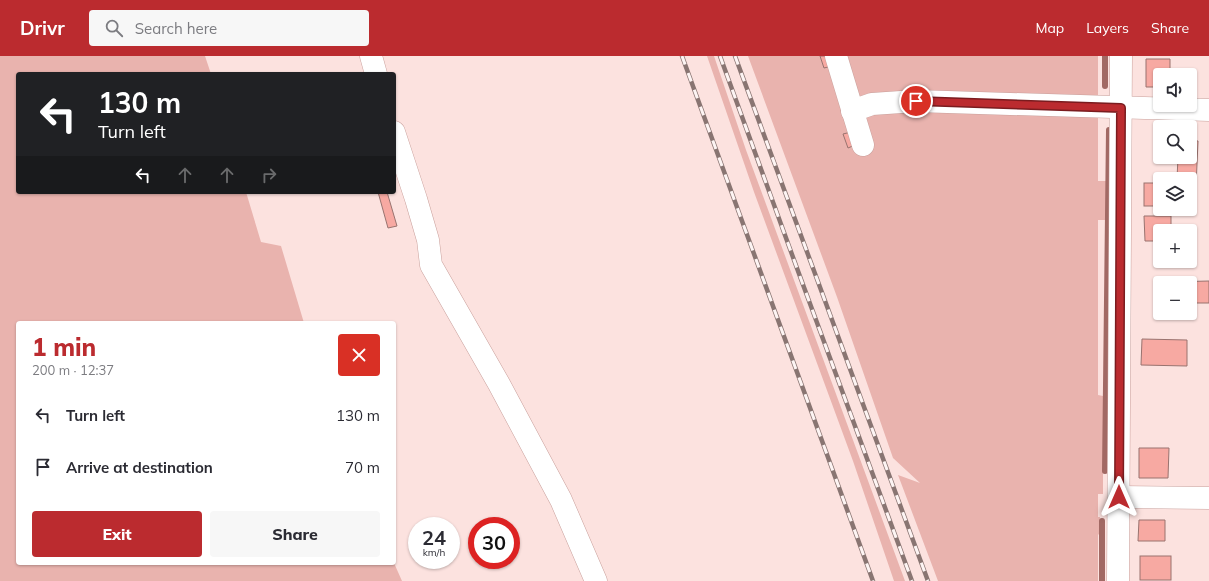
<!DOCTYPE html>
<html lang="en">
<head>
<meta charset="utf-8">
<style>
  :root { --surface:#fff; --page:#f7f7f7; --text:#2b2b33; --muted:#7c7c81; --accent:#bb2b2f }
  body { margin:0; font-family:Mulish,sans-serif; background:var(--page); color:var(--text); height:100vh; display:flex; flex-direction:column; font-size:15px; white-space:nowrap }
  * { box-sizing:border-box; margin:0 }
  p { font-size:13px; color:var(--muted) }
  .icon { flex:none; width:22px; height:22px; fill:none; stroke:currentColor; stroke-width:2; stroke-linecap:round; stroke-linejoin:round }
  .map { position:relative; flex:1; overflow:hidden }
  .details { position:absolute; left:16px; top:265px; width:380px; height:244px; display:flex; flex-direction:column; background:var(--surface); border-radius:4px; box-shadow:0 1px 3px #0004 }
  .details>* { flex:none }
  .banner { position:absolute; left:16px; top:16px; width:380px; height:122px; border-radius:4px; box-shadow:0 1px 3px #0004; background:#202124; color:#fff; overflow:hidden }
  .fabs { position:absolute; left:1153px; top:12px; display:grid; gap:8px }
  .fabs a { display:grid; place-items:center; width:44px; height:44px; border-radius:4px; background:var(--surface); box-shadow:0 1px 3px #0004; font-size:20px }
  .speed { position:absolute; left:408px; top:461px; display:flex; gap:8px; font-size:20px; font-weight:700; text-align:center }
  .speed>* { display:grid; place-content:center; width:52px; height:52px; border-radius:50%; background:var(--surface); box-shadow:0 1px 3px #0004; line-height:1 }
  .speed small { font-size:10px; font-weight:400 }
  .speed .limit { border:6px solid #d22; background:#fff; color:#111 }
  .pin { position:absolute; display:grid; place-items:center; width:34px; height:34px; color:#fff; margin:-17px; border:2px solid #fff; border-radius:50%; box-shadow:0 1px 4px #0007 }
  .me { position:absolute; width:44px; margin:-22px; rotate:0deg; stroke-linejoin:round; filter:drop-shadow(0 0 3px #0008) }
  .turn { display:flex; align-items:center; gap:14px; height:84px; padding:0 16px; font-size:18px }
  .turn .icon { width:52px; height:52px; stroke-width:2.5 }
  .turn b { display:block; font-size:28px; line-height:34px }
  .lanes { display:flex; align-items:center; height:38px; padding:0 16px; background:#0003; justify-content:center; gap:20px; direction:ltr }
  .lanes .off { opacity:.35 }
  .round { display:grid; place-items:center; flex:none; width:42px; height:42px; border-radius:4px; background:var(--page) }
  .head { display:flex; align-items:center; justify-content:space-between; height:68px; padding:0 16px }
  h1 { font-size:24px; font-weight:800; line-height:30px; color:var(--accent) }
  .action { display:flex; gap:8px; margin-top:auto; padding:8px 16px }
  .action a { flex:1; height:46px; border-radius:4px; background:var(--accent); color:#fff; font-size:16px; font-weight:800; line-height:46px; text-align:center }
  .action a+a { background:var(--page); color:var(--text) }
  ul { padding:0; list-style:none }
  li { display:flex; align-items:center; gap:12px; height:52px; padding:0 16px }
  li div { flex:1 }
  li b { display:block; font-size:15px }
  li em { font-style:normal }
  header { display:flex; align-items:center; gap:24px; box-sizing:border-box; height:56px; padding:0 20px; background:var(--accent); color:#fff }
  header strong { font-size:19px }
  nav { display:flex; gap:22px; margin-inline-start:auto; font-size:14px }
  .search { width:280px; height:36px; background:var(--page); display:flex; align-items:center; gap:10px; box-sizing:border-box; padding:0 14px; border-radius:4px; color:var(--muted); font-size:15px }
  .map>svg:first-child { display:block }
</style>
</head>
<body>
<header>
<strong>Drivr</strong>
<div class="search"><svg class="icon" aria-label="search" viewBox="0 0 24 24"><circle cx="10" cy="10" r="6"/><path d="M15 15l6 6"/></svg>Search here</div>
<nav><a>Map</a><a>Layers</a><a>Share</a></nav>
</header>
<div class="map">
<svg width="1209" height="525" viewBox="0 0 1209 525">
  <rect width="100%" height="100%" fill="#fce2df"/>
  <g fill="#e9b3ae">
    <polygon points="0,0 205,0 211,18 18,18 18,136 246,136 261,186 281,190 304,267 18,267 18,507 394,507 402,525 0,525"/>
    <polygon points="707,0 714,0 746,94 905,525 894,525 853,405 754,136"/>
    <polygon points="748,0 1098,0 1098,125 1115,125 1115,164 1098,164 1098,339 1103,340 1103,438 1098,438 1098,461 1100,461 1099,478 1098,479 1098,525 938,525 898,419 920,427 893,402 837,241"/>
  </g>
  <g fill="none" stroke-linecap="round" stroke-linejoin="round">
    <g stroke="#a26964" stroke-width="6">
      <polyline points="1105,30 1105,0"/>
      <polyline points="1105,415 1109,74"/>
      <polyline points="1102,525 1102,465"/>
    </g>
  </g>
  <g fill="#f7a9a2" stroke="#99736f">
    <polygon points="820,0 829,0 832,10 824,12"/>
    <polygon points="1146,3 1170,3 1170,19 1160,19 1160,31 1146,31"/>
    <polygon points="851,76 855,89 848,92 843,78"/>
    <polygon points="1190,84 1198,85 1196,131 1190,130 1190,123 1177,123 1178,101 1190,101"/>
    <rect x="1144" y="127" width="16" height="23"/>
    <polygon points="378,136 387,136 397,170 388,172"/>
    <polygon points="1144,160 1171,160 1171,175 1160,175 1160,185 1145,185"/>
    <polygon points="1209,225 1209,247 1190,247 1190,227 1170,227 1170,226"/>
    <polygon points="1142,283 1187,284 1187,310 1141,309"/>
    <polygon points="1139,392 1169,392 1168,422 1139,422"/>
    <polygon points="1139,464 1165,464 1165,485 1138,485"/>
    <rect x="1140" y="500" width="31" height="24"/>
  </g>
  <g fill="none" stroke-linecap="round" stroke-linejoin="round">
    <defs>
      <g id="minor">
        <polyline points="371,0 376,18"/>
        <polyline points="836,0 863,89"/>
        <polyline points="852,55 872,48 916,45 1209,54"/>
        <polyline points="394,76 416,143 428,184 431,209 499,328 561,444 596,525"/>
        <polyline points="1119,441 1209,442"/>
        <polyline points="1118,525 1121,0"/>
      </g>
    </defs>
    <use href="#minor" stroke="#c9a09c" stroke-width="23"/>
    <use href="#minor" stroke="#fff" stroke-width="22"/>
    <defs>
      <g id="rail">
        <polyline points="682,0 873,525"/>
        <polyline points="720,0 798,215 912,525"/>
        <polyline points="735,0 928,525"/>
      </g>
    </defs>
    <use href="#rail" stroke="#897572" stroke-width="4.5"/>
    <use href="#rail" stroke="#fdf4f3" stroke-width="3" stroke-dasharray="9" stroke-linecap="butt"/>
  </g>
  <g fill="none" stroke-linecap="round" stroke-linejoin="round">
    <defs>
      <polyline id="route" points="916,45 1121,52 1119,441"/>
    </defs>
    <use href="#route" stroke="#7a1c1f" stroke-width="10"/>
    <use href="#route" stroke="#bb2b2f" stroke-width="7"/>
  </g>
</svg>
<div class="fabs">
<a><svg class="icon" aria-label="sound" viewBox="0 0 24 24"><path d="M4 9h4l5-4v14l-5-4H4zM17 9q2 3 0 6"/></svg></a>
<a><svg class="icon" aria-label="search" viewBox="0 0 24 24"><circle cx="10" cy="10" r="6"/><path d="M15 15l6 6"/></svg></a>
<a><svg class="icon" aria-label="layers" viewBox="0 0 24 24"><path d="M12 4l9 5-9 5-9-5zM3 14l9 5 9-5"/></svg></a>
<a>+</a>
<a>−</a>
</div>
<div class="speed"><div>24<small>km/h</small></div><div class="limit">30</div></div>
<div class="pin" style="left:916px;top:45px;background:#d93025"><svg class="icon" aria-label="arrive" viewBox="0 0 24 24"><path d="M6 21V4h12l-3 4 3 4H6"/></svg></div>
<svg class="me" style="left:1119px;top:441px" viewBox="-20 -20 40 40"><path d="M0-17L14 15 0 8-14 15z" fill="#bb2b2f" stroke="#fff" stroke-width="4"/></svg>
<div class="banner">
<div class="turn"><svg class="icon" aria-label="left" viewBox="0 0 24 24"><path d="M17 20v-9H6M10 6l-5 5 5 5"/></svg><div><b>130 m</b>Turn left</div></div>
<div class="lanes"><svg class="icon" aria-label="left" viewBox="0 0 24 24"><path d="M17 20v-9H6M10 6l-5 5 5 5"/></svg><svg class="icon off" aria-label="ahead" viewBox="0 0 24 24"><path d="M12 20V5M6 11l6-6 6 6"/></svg><svg class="icon off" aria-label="ahead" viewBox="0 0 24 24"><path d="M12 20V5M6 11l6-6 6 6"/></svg><svg class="icon off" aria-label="right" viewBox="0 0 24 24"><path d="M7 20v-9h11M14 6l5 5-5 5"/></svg></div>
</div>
<section class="details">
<div class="head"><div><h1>1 min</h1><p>200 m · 12:37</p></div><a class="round" style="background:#d93025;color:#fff"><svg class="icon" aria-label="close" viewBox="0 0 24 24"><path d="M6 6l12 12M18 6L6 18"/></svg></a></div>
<ul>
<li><svg class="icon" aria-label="left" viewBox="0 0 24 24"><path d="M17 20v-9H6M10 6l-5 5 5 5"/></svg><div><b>Turn left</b></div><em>130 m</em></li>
<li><svg class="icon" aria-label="arrive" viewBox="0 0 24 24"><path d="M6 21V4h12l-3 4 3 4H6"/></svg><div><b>Arrive at destination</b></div><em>70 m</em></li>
</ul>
<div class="action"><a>Exit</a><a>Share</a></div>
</section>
</div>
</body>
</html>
